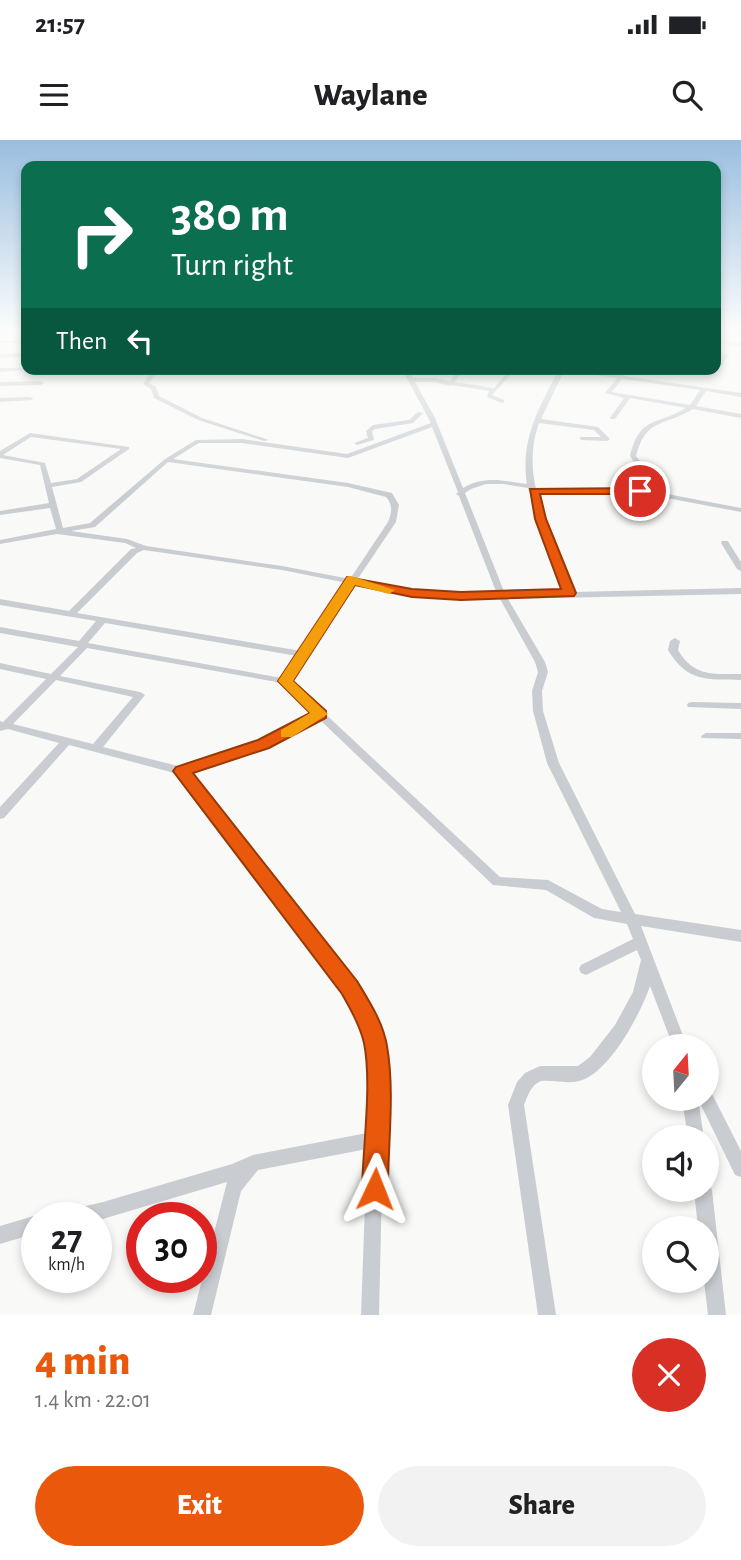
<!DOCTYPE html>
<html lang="en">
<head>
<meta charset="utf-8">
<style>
  :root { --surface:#fff; --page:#f2f2f2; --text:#202124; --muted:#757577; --accent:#ea580c }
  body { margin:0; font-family:"Alegreya Sans",sans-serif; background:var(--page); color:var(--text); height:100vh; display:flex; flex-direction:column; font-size:26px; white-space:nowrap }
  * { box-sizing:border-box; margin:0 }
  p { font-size:23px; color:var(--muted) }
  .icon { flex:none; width:38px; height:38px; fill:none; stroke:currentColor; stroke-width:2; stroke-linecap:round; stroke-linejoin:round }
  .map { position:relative; height:1175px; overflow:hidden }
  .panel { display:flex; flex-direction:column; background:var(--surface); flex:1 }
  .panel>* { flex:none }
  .hud { position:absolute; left:21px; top:21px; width:700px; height:214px; border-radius:14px; box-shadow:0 4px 10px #0003; background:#0b6e4f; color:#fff; overflow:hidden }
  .needle { width:46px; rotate:18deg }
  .fabs { position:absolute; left:642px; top:894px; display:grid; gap:14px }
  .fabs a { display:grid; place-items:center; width:77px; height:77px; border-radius:50%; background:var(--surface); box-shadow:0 4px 10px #0003; font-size:35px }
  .speed { position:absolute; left:21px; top:1062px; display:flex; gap:14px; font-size:35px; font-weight:700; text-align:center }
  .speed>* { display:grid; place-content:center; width:91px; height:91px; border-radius:50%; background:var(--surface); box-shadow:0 4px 10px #0003; line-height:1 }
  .speed small { font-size:18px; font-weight:400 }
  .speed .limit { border:10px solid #d22; background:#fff; color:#111 }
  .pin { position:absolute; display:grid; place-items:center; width:60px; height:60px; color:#fff; margin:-30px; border:4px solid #fff; border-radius:50%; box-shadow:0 2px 7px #0007 }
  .me { position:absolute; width:77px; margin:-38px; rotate:2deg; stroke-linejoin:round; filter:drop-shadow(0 0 5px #0008) }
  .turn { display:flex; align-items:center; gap:24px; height:147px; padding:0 35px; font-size:32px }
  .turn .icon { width:91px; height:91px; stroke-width:2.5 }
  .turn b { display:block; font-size:49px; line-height:60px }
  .then { display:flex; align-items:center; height:66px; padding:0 35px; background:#0003; gap:14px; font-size:26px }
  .round { display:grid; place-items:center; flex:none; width:74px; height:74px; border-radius:37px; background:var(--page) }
  .overview { display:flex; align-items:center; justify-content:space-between; height:119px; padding:0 35px }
  h1 { font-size:42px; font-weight:800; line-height:52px; color:var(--accent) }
  .button { display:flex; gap:14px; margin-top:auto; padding:14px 35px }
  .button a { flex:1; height:80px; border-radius:42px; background:var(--accent); color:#fff; font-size:28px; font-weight:800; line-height:80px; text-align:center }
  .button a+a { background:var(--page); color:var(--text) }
  .status { display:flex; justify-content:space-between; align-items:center; height:49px; padding:0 35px; background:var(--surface); direction:ltr }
  .status svg { height:19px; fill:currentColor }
  header { display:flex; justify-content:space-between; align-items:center; height:91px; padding:0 35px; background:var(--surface); font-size:32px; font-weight:800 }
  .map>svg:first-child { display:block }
</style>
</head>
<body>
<div class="status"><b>21:57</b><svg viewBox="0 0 49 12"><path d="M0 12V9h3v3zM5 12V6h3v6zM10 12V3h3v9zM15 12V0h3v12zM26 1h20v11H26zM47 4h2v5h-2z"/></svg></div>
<header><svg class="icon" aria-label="menu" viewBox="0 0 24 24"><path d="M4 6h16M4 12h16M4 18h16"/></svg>Waylane<svg class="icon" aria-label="search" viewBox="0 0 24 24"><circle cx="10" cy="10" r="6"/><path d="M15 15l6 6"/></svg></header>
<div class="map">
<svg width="741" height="1175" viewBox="0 0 741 1175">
  <rect width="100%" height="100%" fill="#f9faf7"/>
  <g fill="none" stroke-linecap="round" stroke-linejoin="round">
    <g fill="#c9cdd1" fill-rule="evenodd">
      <polygon points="720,192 741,193 741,195 722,193"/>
      <polygon points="716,200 741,203 741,207 716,202"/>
      <rect x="0" y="201" width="26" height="2"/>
      <polygon points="716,209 728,215 722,226 716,229 716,225 722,216 716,213"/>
      <polygon points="26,213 26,217 0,218 0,214"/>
      <polygon points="0,228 26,228 26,229 33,229 0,232"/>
      <polygon points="149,229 155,229 157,232 149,243 156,247 159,256 202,278 269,300 264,301 198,280 154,258 151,249 143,244 151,232"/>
      <path d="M402,229H408L413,238H435L450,241L458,229H464L455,242L494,248L510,229H516L492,255L504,260V262L502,263L487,257L489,251L452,245L450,246L435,242H415L435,278L463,348C484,335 505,341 527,344C520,299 539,268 559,229L622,234L625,236L741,253V257L706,251L696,266L741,274V278L693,269C664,287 646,277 636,316L639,320L666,336L646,350L741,368V372L640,353H537L552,402L573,452L741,448V454L508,459L545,522L548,532L542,551L543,571L559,623L635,774L741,790V802L641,786L687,906H673L650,846C641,873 609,934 579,941C567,944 554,940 541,941C531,945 528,955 524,965L556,1175H538L508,965L517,942L525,933L540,926H578L590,917L615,885L633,852L641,820L637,810L586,835L581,833L579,829L581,825L633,799L627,784L594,778L546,750L493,745L319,579L267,606L189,633L355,843C370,870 382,898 384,929C386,951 384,973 383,995L385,999L383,1004L379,1175H361L367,1009L258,1030L241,1051L211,1175H193L227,1042L96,1081V1078H57L60,1072L103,1062L232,1024L253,1015L367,993C369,935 373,904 345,851L178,634L69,605L4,678L0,679V667L59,603L8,589L0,591V581L3,582L46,539L0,529V523L51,534L78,507L0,493V487L79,501L96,481L0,465V459L69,471L131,409L136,408L125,403L57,394L0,404V400L56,389L50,368L0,375V371L49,363L40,325L0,318V311L30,293L129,307V309L81,342L52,347L63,388L90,383L165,319L196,300L242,299L347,314L431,283ZM564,231L617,238L605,253L624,258L610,278L611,279H615L630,258L686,268C657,286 640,275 630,316L634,322L658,336L638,349H536C531,328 531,305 539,283L594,290L601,297H580V299L582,300L607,301L610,299L598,287L541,279ZM622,239L700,250L690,265L612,252ZM432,287L458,352L456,354L459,356L497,454L412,450L357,440L396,382L399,365L392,353L348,343L173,319L199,303H242L348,318ZM31,297L121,309L77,339L51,343L45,323L3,315ZM168,322L348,347L386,357C393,365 392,372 388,382L350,439L282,426L146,406L127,399L71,391L95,387ZM486,344H504L528,348L544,402L565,453L505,454L465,353L471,349ZM144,410L282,430L347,443L301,511L77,473L137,413ZM354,444L412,456L500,459L535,522L538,532L532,551L533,571L547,623L621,772L602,769L548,740L500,737L290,541ZM105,483L297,516L282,538L88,503ZM87,508L282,543L313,573L259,602L182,627L103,607L145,555L140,552L60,536ZM56,540L133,557L93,604L13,584Z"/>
      <polygon points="0,242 41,241 44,243 41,245 0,246"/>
      <polygon points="30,257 33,259 32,260 0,262 0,258"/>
      <polygon points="418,272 423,273 413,283 375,289 372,291 374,300 357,305 354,303 368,298 366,291 373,285 409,280"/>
      <polygon points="722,401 728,401 729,403 741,422 741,431 737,429 721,403"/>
      <path d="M675,498L680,501L678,510C694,537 713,534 741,534V540C707,539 688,543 668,510L670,501Z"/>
      <polygon points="692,562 741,563 741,569 688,567 687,565 688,563"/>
      <polygon points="706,593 741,593 741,599 702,598 701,596"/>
      <polygon points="707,952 712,954 741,1011 741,1037 735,1035 698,959 707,959"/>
      <polygon points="682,959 698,959 704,998 688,998"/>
      <polygon points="707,1043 712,1050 726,1175 708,1175 704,1141 707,1141 707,1088 698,1088 694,1050 707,1050"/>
      <polygon points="37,1075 43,1078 37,1078 37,1093 0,1104 0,1086"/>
    </g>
  </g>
  <linearGradient id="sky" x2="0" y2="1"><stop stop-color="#99bee0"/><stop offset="0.54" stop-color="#fcfdfb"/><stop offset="1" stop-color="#fcfdfb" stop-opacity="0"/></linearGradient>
  <rect width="741" height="356" fill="url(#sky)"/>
  <path fill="#ea580c" stroke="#983908" stroke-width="2" d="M640,348L644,349V354H540L546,379L576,453L574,456L461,460L412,457L355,445L293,541L326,571V578L269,608L193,633L357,841C369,861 383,882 387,906C395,952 388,1003 388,1049L384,1058L375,1062L366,1058L362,1049C363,1007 372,943 364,903C360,886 351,870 342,854L173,631L176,627L258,600L310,573L278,541L347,437L412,449L461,452L561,449L535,379L530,349Z"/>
  <polygon fill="#f59e0b" points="351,436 395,450 389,454 355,445 293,541 328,574 292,597 281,597 281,590 310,573 278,541 347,437"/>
</svg>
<div class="fabs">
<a><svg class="needle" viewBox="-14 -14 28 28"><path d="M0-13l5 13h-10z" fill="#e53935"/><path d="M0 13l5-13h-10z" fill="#757577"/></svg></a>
<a><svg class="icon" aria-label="sound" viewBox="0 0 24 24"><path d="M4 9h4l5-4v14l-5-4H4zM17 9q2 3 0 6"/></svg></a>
<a><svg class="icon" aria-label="search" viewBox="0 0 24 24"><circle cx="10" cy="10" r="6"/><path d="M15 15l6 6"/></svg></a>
</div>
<div class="speed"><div>27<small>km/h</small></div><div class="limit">30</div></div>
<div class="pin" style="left:640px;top:351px;background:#d93025"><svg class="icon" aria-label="arrive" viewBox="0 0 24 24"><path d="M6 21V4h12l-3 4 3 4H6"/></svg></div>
<svg class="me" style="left:375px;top:1049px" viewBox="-20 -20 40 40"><path d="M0-17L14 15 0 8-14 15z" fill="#ea580c" stroke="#fff" stroke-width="4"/></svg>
<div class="hud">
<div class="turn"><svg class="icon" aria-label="right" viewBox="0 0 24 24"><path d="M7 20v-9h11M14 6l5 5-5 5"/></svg><div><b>380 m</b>Turn right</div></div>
<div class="then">Then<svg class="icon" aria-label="left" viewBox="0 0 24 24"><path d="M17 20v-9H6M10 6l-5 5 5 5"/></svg></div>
</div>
</div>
<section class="panel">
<div class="overview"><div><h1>4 min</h1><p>1.4 km · 22:01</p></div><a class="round" style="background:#d93025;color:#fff"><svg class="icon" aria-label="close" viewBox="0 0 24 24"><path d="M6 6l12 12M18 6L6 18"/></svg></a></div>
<div class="button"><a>Exit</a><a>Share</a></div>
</section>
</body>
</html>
